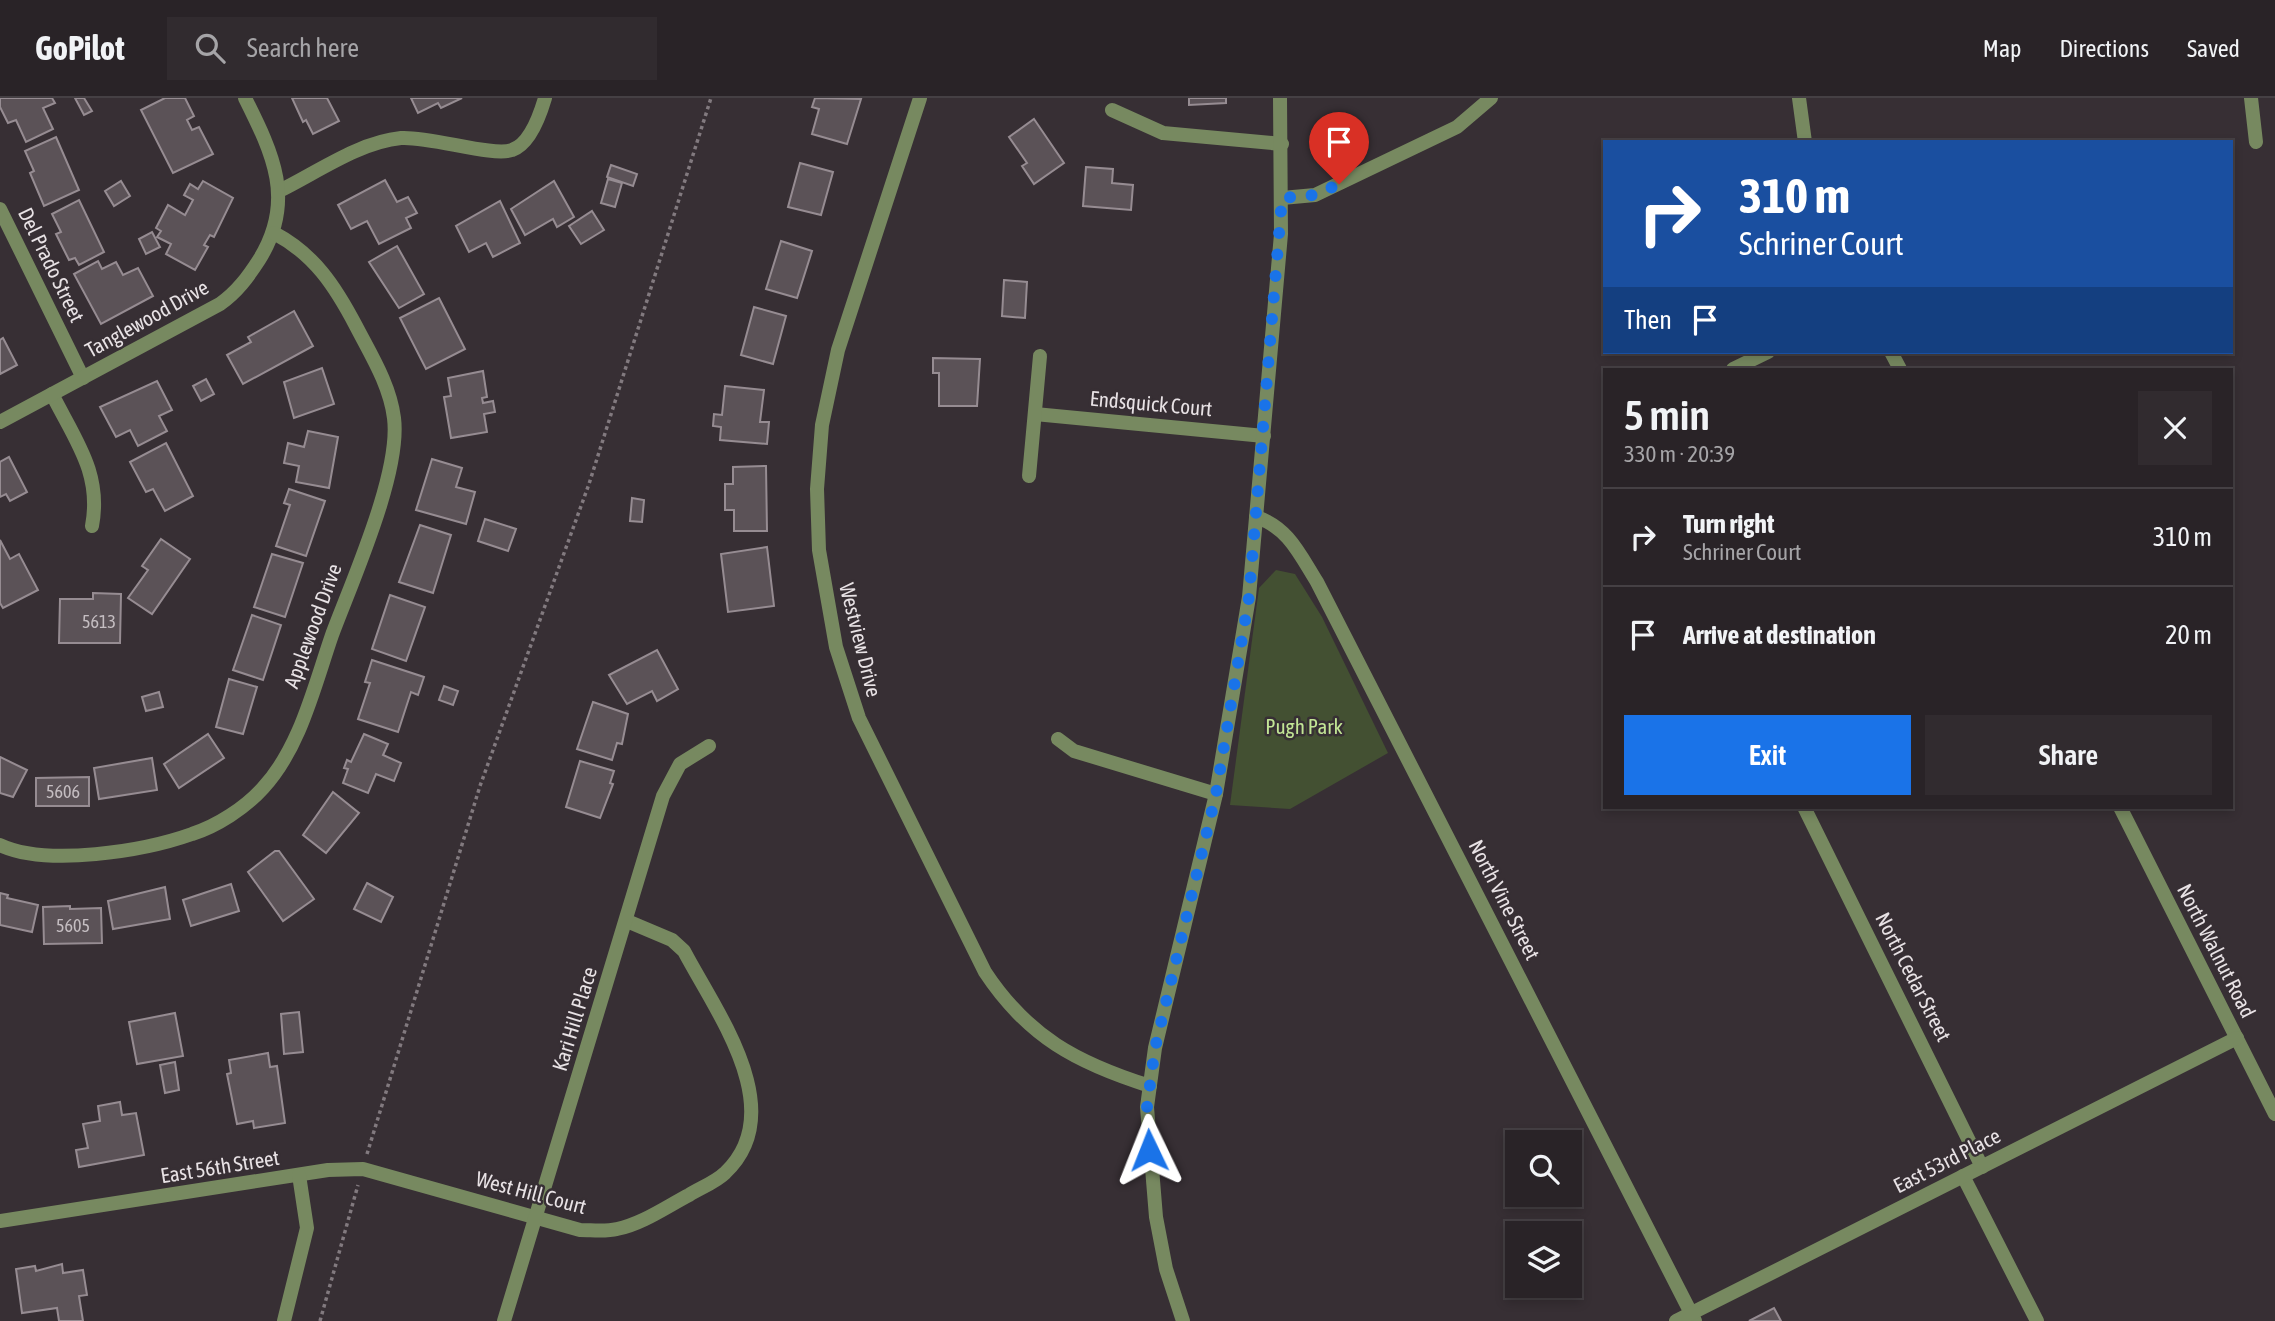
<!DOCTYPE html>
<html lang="en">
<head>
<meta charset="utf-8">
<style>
  :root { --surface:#292327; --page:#312b2f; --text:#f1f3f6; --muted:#a5a4a7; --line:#454044; --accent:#1a73e8 }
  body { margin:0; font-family:"Asap Condensed",sans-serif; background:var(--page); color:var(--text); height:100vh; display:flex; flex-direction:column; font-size:26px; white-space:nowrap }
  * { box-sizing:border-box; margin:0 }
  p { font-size:23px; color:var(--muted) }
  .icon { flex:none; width:38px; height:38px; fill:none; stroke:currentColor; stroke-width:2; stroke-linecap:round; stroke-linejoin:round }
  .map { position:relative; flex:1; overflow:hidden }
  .details { position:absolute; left:1603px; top:270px; width:630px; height:441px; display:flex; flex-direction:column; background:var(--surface); border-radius:0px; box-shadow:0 4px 10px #0003,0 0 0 2px var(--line) }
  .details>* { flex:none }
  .hud { position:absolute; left:1603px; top:42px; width:630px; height:214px; border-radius:0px; box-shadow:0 4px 10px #0003,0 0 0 2px var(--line); background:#1a4fa0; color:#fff; overflow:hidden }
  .fabs { position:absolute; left:1505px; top:1032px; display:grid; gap:14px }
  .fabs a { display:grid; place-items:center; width:77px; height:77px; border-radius:0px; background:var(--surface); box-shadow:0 4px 10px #0003,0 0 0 2px var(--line); font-size:35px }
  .pin { position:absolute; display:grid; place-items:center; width:60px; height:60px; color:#fff; margin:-72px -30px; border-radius:50% 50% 50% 0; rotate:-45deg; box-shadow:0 0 7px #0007 }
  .pin .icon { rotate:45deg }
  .me { position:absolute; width:77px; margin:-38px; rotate:358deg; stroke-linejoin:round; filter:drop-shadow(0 0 5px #0008) }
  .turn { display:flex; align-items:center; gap:24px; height:147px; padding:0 21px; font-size:32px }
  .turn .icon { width:91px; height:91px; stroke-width:2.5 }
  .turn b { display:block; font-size:49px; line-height:60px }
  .then { display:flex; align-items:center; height:66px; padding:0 21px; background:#0003; gap:14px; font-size:26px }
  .round { display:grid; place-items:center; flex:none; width:74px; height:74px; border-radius:0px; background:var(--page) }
  .summary { display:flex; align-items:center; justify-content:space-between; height:119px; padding:0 21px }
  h1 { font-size:42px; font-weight:600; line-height:52px }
  .primary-button { display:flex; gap:14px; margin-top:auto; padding:14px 21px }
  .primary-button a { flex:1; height:80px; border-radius:0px; background:var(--accent); color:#fff; font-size:28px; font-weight:600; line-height:80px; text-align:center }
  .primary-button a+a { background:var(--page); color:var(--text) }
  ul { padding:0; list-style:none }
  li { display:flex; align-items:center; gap:21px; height:98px; padding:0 21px; border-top:2px solid var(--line) }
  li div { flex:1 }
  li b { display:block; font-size:26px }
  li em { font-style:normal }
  header { display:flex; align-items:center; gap:42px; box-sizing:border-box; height:98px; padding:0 35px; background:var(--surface); border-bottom:2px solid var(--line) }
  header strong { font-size:33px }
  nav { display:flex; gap:38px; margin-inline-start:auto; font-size:24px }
  .search { width:490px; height:63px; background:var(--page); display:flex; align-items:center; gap:18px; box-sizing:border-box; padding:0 24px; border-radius:0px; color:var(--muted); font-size:26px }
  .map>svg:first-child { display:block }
</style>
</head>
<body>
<header>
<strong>GoPilot</strong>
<div class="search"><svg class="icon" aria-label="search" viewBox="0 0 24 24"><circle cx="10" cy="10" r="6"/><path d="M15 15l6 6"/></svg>Search here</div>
<nav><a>Map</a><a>Directions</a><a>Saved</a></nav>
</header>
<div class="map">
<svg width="2275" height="1223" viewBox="0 0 2275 1223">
  <rect width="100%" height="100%" fill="#372f34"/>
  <polygon fill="#435032" points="1276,472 1295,476 1322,519 1388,655 1290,711 1230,707 1259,490"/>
  <g fill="#5b5257" stroke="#968c92" stroke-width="2">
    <polygon points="0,0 52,0 55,5 43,10 53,31 26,44 16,22 8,25 0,9"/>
    <polygon points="75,0 84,0 92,13 84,17"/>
    <polygon points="165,0 185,0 194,18 187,22 192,32 199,29 213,56 173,75 141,12"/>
    <polygon points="292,0 327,0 339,23 313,36 306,22 303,24"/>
    <polygon points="411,0 462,0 441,10 438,5 418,15"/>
    <polygon points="815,0 861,1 847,46 812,36 819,11 812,9"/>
    <polygon points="1189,0 1226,0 1226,5 1189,7"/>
    <polygon points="1034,21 1064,65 1034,86 1022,68 1027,65 1009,39"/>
    <polygon points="56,39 79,92 44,108 30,75 34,73 25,53"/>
    <polygon points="800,65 833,74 821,117 788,109"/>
    <polygon points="611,67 637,76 633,88 607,79"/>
    <polygon points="1086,69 1113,71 1112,85 1133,87 1131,112 1083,108"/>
    <polygon points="608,81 622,85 615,109 601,105"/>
    <polygon points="385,82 397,104 408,99 417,115 406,120 411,130 379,146 367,123 351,131 338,107"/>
    <polygon points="121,83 130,98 114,108 105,93"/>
    <polygon points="203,83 233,100 214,139 210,137 204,147 208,149 195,172 166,156 171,146 157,139 161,133 156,130 168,107 185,117 193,102 184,97 190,86 198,91"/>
    <polygon points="554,83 574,119 557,129 553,121 525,137 511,111"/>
    <polygon points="79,102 104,154 79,167 75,160 69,162 56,136 61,134 52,116"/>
    <polygon points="500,103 520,145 493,159 486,145 469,154 456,128"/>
    <polygon points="592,113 604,132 581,146 569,128"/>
    <polygon points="152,134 160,149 146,156 139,141"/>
    <polygon points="781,143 812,153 797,200 766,191"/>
    <polygon points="397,148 424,196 399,210 369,164"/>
    <polygon points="98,163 102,171 116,164 123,177 138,170 153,198 101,226 74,176"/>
    <polygon points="1004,182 1027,184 1025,220 1002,218"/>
    <polygon points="439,200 465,251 426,271 400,220"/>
    <polygon points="754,209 786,218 773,266 741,257"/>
    <polygon points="294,213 313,248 243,286 227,257 251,244 248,239"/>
    <polygon points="3,240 17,267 0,276 0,242"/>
    <polygon points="933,260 980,261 977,308 939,308 939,275 933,275"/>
    <polygon points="322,270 334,306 294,320 284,284"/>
    <polygon points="483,273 487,299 482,300 483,305 493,303 495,314 484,316 487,334 451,340 444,299 451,298 448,280"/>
    <polygon points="206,281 214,296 201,303 193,288"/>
    <polygon points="157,283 172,312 159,318 167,333 138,348 130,332 116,339 100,309"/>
    <polygon points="725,288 764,292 760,324 769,324 767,346 720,342 721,329 713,328 714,316 722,317"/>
    <polygon points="308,333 338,339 329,390 296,384 299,368 284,365 288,345 304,349"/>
    <polygon points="166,345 193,398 165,413 153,391 146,394 130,364"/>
    <polygon points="9,359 27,394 10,403 6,396 0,399 0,364"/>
    <polygon points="432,361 462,370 456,389 475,394 466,426 416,412"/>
    <polygon points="766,368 767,433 734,433 734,412 725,412 725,386 733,386 733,369"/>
    <polygon points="289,391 325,403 306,458 276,448 290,407 284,405"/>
    <polygon points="632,400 644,402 642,424 630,423"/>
    <polygon points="485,421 516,431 508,453 478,443"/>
    <polygon points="420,427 451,437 433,495 399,484"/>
    <polygon points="161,441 190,461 152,516 128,500 148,472 142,468"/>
    <polygon points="0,442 10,461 19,456 38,492 3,510 0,505"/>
    <polygon points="767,449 774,508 728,514 721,456"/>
    <polygon points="272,456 303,465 285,519 254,509"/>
    <polygon points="93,495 121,496 120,545 59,545 60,501 93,501"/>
    <polygon points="390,497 425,509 406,563 372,551"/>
    <polygon points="252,517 281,527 263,582 233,572"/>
    <polygon points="657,552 678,591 657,603 652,593 627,606 609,577"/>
    <polygon points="372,562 424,579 418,597 411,594 398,634 358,621 370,585 365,584"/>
    <polygon points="229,581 257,589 243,636 216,629"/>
    <polygon points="444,588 458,593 453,607 439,602"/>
    <polygon points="159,594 163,609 146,613 142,599"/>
    <polygon points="593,604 628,616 622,646 617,645 612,662 577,651"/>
    <polygon points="208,636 224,660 179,690 164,666"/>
    <polygon points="364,636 388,646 383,657 401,665 394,683 376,676 368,695 343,685 348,671 344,670 347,662 351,664"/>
    <polygon points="0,659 27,672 13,699 0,695"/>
    <polygon points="152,660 157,692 99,701 94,670"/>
    <polygon points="580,663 614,673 610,685 613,686 600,720 566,709"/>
    <polygon points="89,679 89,708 36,708 36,680"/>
    <polygon points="333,694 359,715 326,755 303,737"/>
    <polygon points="275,753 279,753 314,801 283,823 248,774"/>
    <polygon points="367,785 393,799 381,824 354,811"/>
    <polygon points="231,786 239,813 191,828 183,802"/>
    <polygon points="165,789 170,821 113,831 108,803"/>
    <polygon points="0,795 8,797 7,800 38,807 32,834 0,827"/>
    <polygon points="70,808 70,811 101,810 102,845 44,846 43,809"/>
    <polygon points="299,914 303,954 284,956 281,916"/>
    <polygon points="175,915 183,958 137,966 129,924"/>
    <polygon points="268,955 270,969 277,968 285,1025 254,1030 253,1023 237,1026 227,976 231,975 229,962"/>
    <polygon points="175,964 179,992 165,995 160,967"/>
    <polygon points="120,1004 122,1017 136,1015 144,1057 79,1069 76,1052 88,1050 83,1026 100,1023 98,1008"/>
    <polygon points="62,1166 63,1175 83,1172 87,1197 79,1198 83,1223 59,1223 57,1210 22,1215 16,1171 35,1168 36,1173"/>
    <polygon points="1774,1210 1781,1223 1749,1223"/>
  </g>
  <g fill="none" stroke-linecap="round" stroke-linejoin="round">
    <g stroke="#827a7f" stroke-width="3.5" stroke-dasharray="3.5 3.5" stroke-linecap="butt">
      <polyline points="367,1056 480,688 589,386 711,0"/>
      <polyline points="320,1223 358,1087"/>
    </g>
    <g stroke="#778960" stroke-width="14">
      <path d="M920,0L838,252L822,327L817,391L819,452L836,549L859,620L985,874C1028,939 1077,965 1150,988"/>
      <polyline points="1799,0 1805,44"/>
      <polyline points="2251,0 2256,44"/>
      <polyline points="1112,12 1163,35 1282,46"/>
      <path d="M279,93C316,75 359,44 401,40C430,38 493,59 512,52C530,46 540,17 545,0"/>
      <polyline points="1282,100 1315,97 1457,29 1491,0"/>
      <polyline points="0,111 83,280"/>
      <polyline points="1891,254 1900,271"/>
      <polyline points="1733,271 1768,254"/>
      <path d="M52,296C75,342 102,375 92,428"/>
      <polyline points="1035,316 1264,338"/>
      <path d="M0,324L220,206C237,194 248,179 259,162C296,103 273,56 245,0"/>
      <polyline points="1029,378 1040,258"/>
      <path d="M1256,419C1288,429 1300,457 1317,484L1695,1223"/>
      <polyline points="1058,641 1074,653 1216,696"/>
      <polyline points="1804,709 1982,1069"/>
      <polyline points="2120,709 2275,1016"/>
      <path d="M0,747C47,769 144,753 192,736C217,728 245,710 263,690C300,650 314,589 332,537C352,483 401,375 394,320C390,287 371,257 356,228C335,188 314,156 274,135"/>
      <polyline points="1963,1078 2037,1223"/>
      <path d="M0,1123L328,1072L363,1071L580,1132C592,1132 605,1134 617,1131C642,1126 666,1109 689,1097C700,1090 716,1084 725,1075C791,1013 716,914 684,853L672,842L627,823"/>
      <polyline points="284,1223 307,1130 299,1077"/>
      <polyline points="504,1223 663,698 680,666 709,648"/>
      <polyline points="1183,1223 1166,1171 1156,1119 1147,1009 1155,950 1216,696 1249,499 1281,136 1280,0"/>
      <polyline points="1676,1223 2237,940"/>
    </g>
  </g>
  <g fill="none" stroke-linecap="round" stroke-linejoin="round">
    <polyline stroke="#1a73e8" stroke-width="12" stroke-dasharray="0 21.6" points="1149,1052 1147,1009 1155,950 1216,696 1249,499 1282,100 1315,97 1339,86"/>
  </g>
  <g text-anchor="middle" stroke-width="5" stroke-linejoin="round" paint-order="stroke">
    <g font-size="18" fill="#c5bec2">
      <text x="99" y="530">5613</text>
      <text x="63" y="700">5606</text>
      <text x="73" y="834">5605</text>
    </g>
    <g font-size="21" fill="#e8e2e5" stroke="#372f34">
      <text transform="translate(51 167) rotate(64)" y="7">Del Prado Street</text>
      <text transform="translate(147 221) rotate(-29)" y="7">Tanglewood Drive</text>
      <text transform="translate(1151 306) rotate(5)" y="7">Endsquick Court</text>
      <text transform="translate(313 528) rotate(-70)" y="7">Applewood Drive</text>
      <text transform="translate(860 542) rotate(76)" y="7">Westview Drive</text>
      <text transform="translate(1504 802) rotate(63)" y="7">North Vine Street</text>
      <text transform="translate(2216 853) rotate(63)" y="7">North Walnut Road</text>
      <text transform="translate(1913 879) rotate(63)" y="7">North Cedar Street</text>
      <text transform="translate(575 921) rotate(-73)" y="7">Kari Hill Place</text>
      <text transform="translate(1947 1063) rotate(-27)" y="7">East 53rd Place</text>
      <text transform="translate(220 1069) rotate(-9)" y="7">East 56th Street</text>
      <text transform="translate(531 1095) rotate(15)" y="7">West Hill Court</text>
    </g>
    <g font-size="21" fill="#c2e595" stroke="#372f34">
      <text x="1304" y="636">Pugh Park</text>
    </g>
  </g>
</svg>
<div class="fabs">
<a><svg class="icon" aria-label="search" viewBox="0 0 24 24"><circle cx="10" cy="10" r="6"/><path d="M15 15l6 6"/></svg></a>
<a><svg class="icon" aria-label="layers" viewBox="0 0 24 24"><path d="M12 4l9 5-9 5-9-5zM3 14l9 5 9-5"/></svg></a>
</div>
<div class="pin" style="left:1339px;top:86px;background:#d93025"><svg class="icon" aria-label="arrive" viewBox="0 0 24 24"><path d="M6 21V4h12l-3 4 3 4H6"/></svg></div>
<svg class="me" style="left:1149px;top:1052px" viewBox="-20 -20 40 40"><path d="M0-17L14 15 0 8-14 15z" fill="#1a73e8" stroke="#fff" stroke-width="4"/></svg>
<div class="hud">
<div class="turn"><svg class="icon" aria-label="right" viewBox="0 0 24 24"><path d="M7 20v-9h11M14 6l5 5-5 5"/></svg><div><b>310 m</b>Schriner Court</div></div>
<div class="then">Then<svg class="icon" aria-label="arrive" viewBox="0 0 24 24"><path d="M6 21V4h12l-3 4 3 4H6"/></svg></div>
</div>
<section class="details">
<div class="summary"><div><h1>5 min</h1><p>330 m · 20:39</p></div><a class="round"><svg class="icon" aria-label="close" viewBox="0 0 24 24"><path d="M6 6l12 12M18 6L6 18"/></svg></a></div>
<ul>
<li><svg class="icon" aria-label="right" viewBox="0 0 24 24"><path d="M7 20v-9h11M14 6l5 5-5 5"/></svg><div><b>Turn right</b><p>Schriner Court</p></div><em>310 m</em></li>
<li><svg class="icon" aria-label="arrive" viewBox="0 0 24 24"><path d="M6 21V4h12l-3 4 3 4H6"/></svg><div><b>Arrive at destination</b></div><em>20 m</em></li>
</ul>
<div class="primary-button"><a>Exit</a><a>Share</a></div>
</section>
</div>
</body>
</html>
